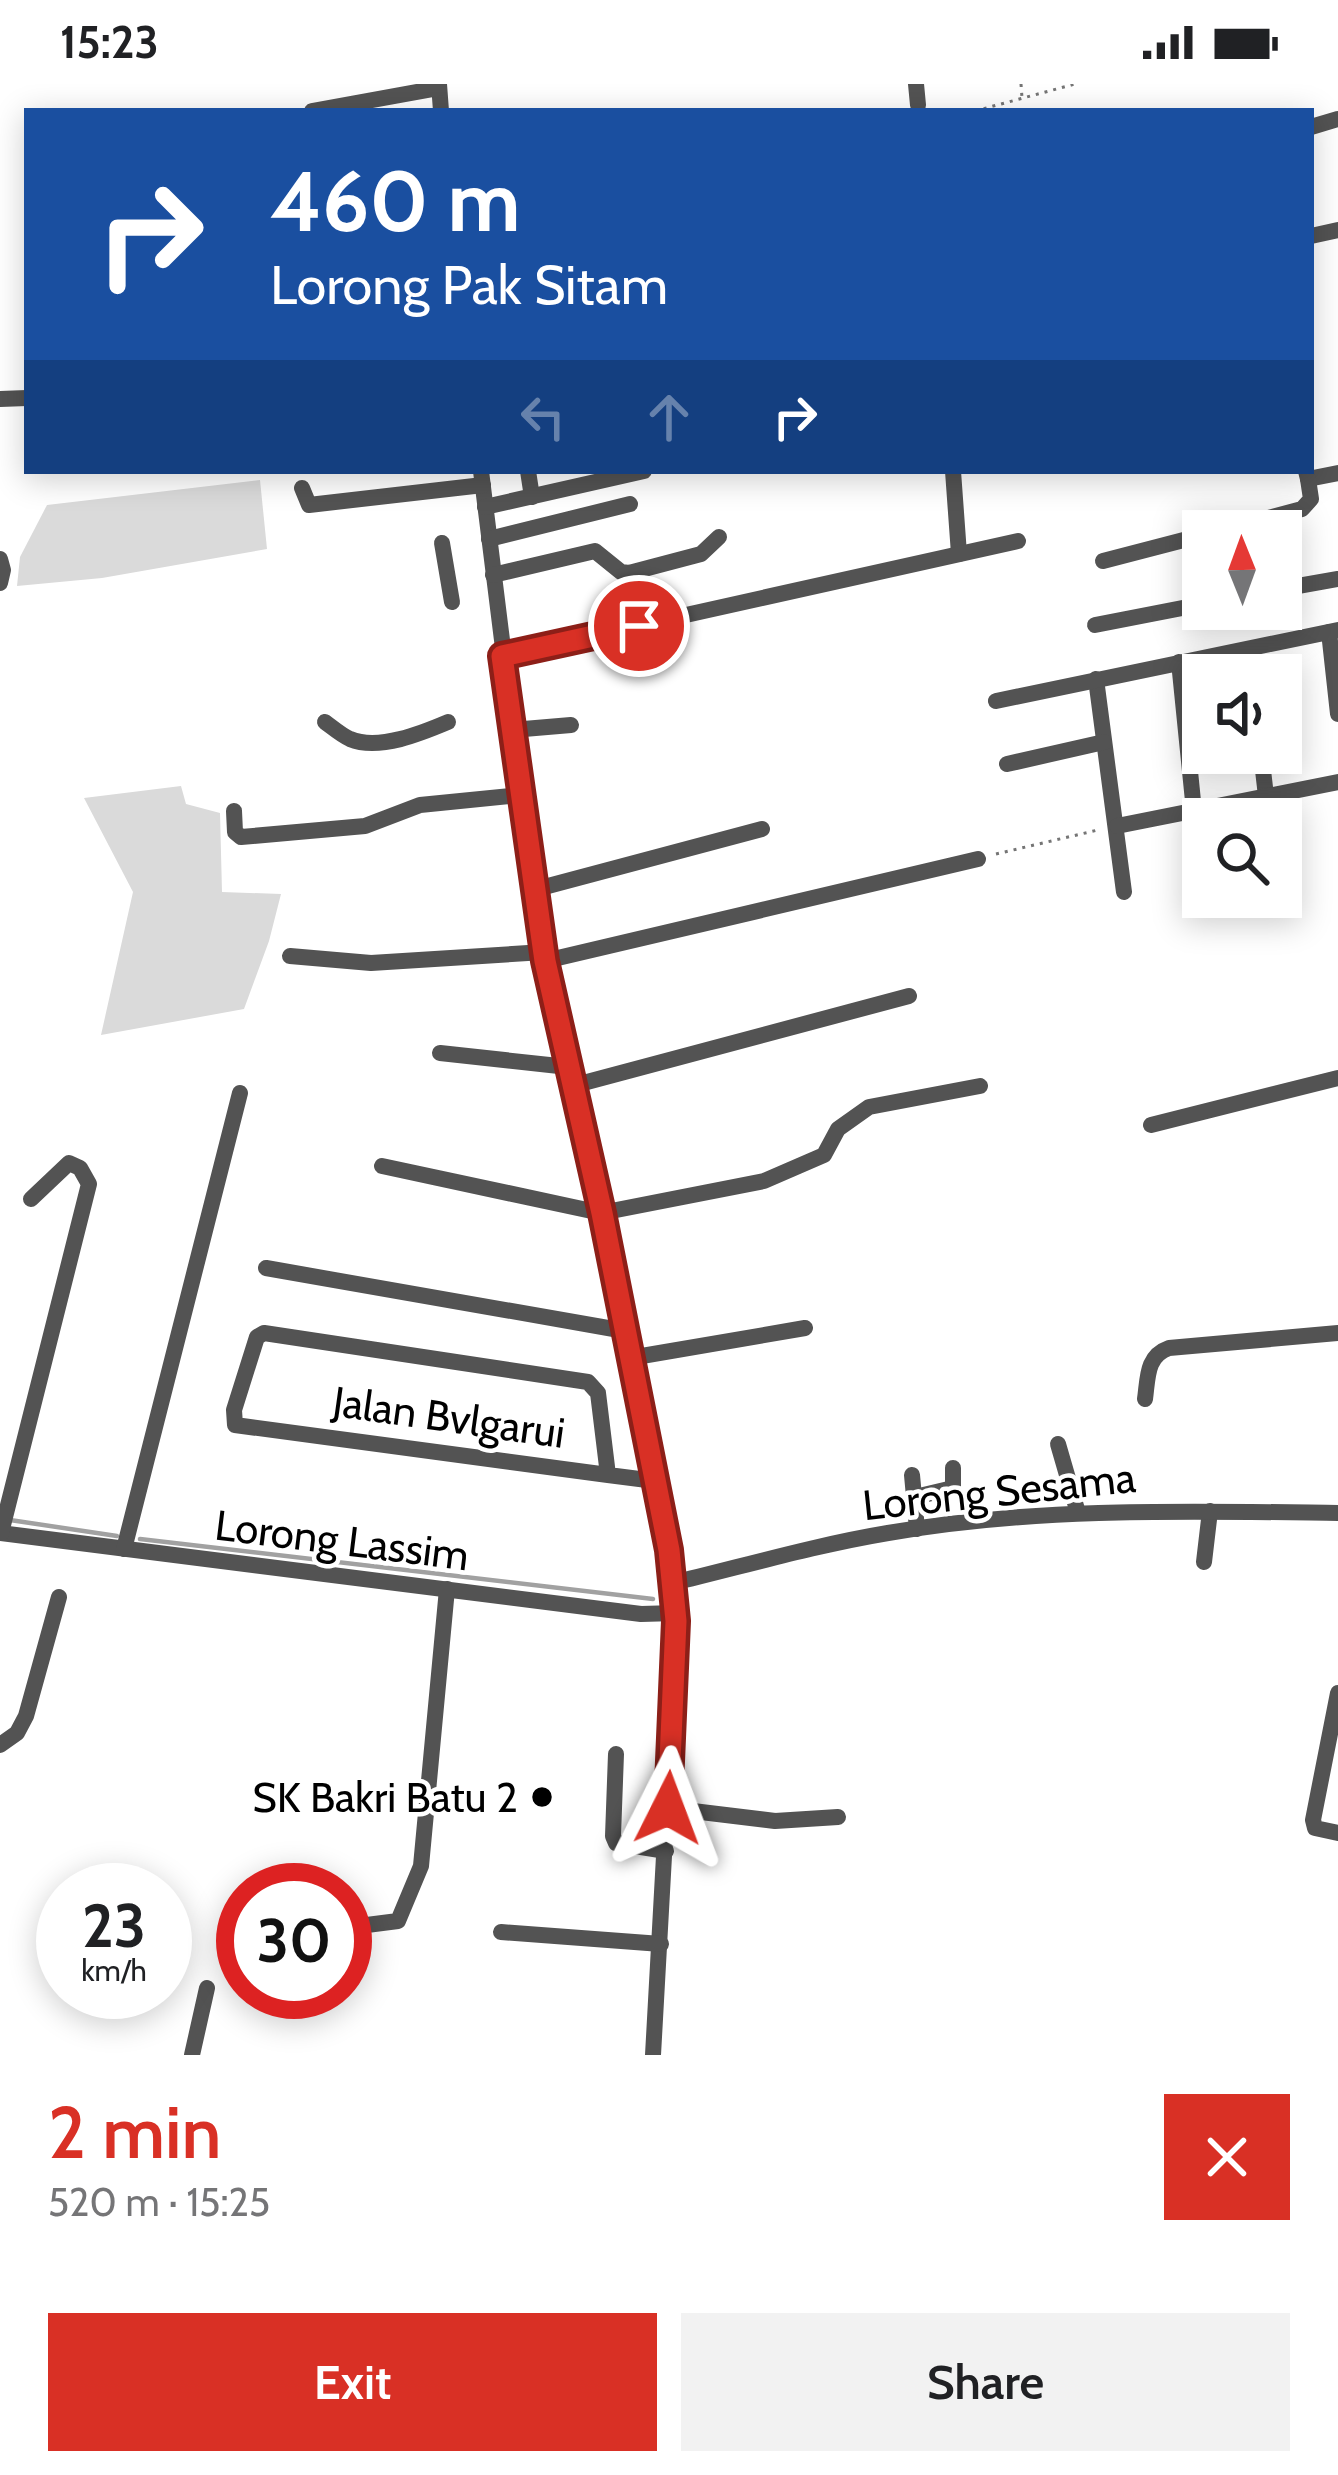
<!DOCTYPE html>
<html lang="en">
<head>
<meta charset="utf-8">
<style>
  :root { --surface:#fff; --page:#f2f2f2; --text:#202124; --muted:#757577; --accent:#d93025 }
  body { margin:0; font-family:Cabin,sans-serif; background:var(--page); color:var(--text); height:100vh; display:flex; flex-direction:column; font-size:45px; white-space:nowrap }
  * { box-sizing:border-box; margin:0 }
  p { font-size:39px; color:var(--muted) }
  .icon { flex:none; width:66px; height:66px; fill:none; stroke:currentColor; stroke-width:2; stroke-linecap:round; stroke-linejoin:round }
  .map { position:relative; height:1971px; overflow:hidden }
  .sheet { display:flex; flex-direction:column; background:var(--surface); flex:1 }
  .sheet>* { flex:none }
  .top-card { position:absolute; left:24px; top:24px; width:1290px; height:366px; border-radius:0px; box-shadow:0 6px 30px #0003; background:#1a4fa0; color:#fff; overflow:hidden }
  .needle { width:78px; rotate:359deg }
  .controls { position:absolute; left:1182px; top:426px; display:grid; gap:24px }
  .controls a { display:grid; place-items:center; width:120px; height:120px; border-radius:0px; background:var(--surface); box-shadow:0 6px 30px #0003; font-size:60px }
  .speed { position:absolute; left:36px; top:1779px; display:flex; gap:24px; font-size:60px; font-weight:700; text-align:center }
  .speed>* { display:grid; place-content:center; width:156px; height:156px; border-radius:50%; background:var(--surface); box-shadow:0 6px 30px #0003; line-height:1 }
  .speed small { font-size:30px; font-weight:400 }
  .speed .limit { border:18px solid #d22; background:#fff; color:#111 }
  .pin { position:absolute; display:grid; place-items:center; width:102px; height:102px; color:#fff; margin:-51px; border:6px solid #fff; border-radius:50%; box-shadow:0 3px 12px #0007 }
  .me { position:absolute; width:132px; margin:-66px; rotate:3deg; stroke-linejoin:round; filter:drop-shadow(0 0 9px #0008) }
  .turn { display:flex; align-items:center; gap:42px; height:252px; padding:0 48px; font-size:54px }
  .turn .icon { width:156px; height:156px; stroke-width:2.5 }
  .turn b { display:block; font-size:84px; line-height:102px }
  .lanes { display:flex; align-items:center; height:114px; padding:0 48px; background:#0003; justify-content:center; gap:60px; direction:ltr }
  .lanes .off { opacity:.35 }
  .round { display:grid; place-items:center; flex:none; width:126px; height:126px; border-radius:0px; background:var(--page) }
  .head { display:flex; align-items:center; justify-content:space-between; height:204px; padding:0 48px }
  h1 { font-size:72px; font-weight:600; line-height:90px; color:var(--accent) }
  .cta { display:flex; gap:24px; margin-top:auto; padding:24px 48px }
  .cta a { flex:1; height:138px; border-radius:0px; background:var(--accent); color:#fff; font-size:48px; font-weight:600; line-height:138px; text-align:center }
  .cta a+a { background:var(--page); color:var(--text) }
  .status { display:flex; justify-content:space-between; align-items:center; height:84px; padding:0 60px; background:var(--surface); direction:ltr }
  .status svg { height:33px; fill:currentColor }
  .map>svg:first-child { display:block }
</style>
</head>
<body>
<div class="status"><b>15:23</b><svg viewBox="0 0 49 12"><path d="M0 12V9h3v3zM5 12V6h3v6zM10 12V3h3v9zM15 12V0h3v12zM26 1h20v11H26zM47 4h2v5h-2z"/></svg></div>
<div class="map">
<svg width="1338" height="1971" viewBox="0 0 1338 1971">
  <rect width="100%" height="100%" fill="#fff"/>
  <g fill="#dadada">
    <polygon points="260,396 267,465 102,494 17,502 20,473 47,421"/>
    <polygon points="181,702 186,720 220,729 222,808 281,810 269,857 244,925 101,951 133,808 84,714"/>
  </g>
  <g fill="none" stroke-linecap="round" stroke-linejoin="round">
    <g stroke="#a1a1a1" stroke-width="4.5">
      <polyline points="10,1436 117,1452"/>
      <polyline points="140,1455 653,1515"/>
    </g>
    <g stroke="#757575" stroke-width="3" stroke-dasharray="3 6" stroke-linecap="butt">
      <polyline points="1021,0 1022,14"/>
      <polyline points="975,27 1075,0"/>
      <polyline points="996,770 1098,746"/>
    </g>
    <g stroke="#535353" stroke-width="16">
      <polyline points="439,0 441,27"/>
      <polyline points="916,0 918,21"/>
      <polyline points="312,27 439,4"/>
      <polyline points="1311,43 1338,35"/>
      <polyline points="1311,152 1338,146"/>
      <polyline points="0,315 27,314"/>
      <polyline points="481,387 533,806 601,1129 673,1499 677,1537 653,1971"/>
      <polyline points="528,387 532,413"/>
      <polyline points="953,387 959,470"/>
      <polyline points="1306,387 1308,395 1338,389"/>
      <polyline points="302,404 309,421 483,401"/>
      <polyline points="485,423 644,387"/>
      <polyline points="1219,447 1302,425 1311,415 1308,395"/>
      <polyline points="489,455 630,420"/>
      <polyline points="442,459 452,518"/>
      <polyline points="0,475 3,486 0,499"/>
      <polyline points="1103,477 1203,451"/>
      <polyline points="493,491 595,467 621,488 629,489 701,470 719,453"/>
      <polyline points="1281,505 1338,495"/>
      <polyline points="1095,541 1203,520"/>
      <polyline points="1329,548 1338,630"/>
      <polyline points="502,572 1018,457"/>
      <polyline points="1179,578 1194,727"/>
      <polyline points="1096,595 1124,808"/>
      <polyline points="996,617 1338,546"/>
      <path d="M325,638C332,643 341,651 350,655C379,667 422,649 448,638"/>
      <polyline points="512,646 571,641"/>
      <polyline points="1261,669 1266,712"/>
      <polyline points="1007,680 1104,658"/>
      <polyline points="234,727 235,748 241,753 365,742 420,721 520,711"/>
      <polyline points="1117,742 1338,698"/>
      <polyline points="533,806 762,745"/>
      <polyline points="290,872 371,879 544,868"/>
      <polyline points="545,877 978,775"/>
      <polyline points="440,969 568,983"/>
      <polyline points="572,1002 909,912"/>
      <polyline points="1151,1041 1338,994"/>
      <polyline points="382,1082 601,1129 764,1097 824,1071 838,1045 869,1023 980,1002"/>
      <polyline points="266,1184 625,1247"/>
      <polyline points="630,1274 805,1244"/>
      <path d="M1145,1315C1148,1294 1146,1272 1169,1264L1338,1249"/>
      <polyline points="1058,1360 1078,1429"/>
      <polyline points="608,1391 598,1309 588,1298 264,1249 257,1253 234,1326 235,1341 608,1391 655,1397"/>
      <polyline points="912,1391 917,1445"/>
      <polyline points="915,1413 953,1404 953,1384"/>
      <polyline points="0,1449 641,1530 676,1529"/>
      <polyline points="1,1449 89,1100 80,1084 69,1079 31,1115"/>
      <polyline points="124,1465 240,1009"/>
      <polyline points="1204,1478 1210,1427"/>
      <path d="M673,1499C744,1482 816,1461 888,1449C1037,1423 1188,1427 1338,1429"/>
      <polyline points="1338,1609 1313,1736 1315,1744 1338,1749"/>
      <polyline points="0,1661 17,1649 26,1632 59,1513"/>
      <polyline points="616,1670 613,1752 616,1759 666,1767"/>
      <polyline points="668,1724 775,1737 838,1733"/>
      <polyline points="359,1842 398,1837 421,1782 447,1505"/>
      <polyline points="501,1848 661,1860"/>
      <polyline points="192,1971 207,1904"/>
    </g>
  </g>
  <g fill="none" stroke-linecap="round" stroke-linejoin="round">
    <defs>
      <polyline id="route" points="639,542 502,572 545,877 602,1129 669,1466 676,1537 668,1724"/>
    </defs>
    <use href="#route" stroke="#8d1f18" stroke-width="30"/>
    <use href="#route" stroke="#d93025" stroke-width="21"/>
  </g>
  <circle fill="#000" stroke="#fff" stroke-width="4.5" cx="542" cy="1713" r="12"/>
  <g text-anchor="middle" stroke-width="9" stroke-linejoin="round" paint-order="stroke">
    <g font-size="42" fill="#000" stroke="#fff">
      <text transform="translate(449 1333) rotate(8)" y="15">Jalan Bvlgarui</text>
      <text transform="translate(999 1407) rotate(-6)" y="15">Lorong Sesama</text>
      <text transform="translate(342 1456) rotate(7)" y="15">Lorong Lassim</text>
    </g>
    <g font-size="42" fill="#000" stroke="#fff" text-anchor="end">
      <text x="518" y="1728">SK Bakri Batu 2</text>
    </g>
  </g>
</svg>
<div class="controls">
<a><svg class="needle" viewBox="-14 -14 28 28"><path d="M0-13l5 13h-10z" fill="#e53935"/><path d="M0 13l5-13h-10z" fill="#757577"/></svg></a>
<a><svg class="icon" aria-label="sound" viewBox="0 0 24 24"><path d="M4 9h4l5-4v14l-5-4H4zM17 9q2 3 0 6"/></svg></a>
<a><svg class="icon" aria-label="search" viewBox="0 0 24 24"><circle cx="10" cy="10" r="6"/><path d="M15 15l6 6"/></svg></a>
</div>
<div class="speed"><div>23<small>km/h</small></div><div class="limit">30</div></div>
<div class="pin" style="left:639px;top:542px;background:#d93025"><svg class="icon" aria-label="arrive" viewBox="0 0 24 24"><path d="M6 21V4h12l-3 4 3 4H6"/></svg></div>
<svg class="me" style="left:668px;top:1724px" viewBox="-20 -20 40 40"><path d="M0-17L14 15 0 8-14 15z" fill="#d93025" stroke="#fff" stroke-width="4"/></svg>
<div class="top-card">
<div class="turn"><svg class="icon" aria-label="right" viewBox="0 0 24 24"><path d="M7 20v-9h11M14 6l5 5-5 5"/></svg><div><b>460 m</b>Lorong Pak Sitam</div></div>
<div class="lanes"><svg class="icon off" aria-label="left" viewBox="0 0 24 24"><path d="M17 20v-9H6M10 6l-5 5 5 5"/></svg><svg class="icon off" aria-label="ahead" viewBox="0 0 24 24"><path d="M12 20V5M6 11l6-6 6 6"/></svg><svg class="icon" aria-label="right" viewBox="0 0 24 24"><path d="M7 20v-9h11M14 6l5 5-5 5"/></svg></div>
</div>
</div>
<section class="sheet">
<div class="head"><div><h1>2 min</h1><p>520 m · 15:25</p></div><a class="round" style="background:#d93025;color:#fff"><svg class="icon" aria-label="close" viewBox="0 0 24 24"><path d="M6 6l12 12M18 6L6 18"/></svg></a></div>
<div class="cta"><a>Exit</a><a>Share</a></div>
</section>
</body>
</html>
